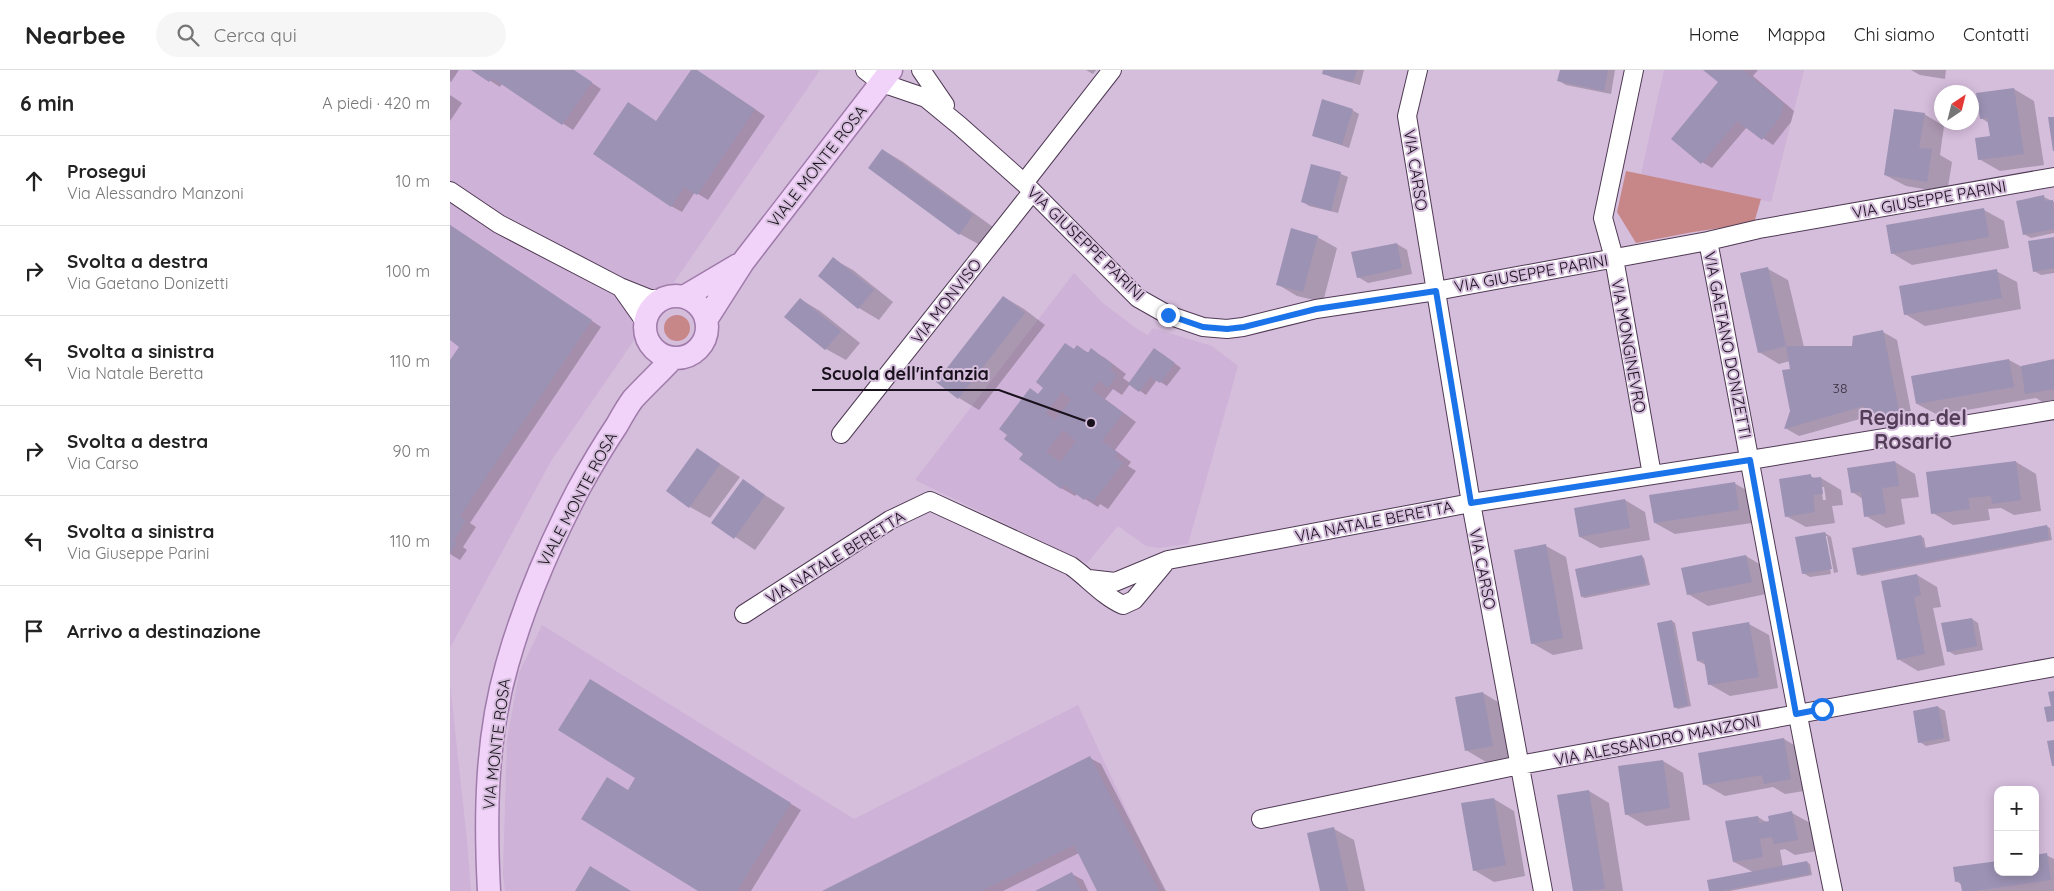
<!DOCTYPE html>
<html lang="it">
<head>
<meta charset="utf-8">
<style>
  :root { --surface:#fff; --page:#f6f6f6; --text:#222; --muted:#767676; --line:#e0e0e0 }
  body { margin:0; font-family:Quicksand,sans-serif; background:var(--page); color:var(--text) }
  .controls { position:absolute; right:15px; bottom:15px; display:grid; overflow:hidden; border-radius:10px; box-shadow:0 2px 12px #0003 }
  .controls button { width:45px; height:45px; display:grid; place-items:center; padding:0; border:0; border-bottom:1px solid var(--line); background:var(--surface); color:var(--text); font:25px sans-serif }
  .compass { position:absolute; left:1484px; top:15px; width:45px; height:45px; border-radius:50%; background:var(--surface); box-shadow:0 2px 12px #0003; rotate:35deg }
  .stop { position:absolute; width:15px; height:15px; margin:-11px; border:4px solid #1a73e8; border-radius:50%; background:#fff }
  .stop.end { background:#1a73e8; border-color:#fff; box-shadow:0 1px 5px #0008 }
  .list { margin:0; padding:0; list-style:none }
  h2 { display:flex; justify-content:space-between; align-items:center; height:65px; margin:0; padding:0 20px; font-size:21px }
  h2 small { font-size:16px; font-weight:400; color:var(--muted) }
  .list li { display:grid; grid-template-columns:32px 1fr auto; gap:15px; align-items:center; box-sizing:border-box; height:90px; padding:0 20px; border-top:1px solid var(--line) }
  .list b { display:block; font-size:19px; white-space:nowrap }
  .list p { margin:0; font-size:16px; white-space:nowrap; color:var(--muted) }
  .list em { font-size:16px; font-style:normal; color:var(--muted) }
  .icon { flex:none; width:28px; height:28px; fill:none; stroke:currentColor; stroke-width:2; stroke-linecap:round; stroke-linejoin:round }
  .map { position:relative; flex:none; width:1604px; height:821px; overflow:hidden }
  header { display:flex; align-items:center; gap:30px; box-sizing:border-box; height:70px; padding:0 25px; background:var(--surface); border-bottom:1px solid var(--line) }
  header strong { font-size:24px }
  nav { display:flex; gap:28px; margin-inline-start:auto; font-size:18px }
  .search { width:350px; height:45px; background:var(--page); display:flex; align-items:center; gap:12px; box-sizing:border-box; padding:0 18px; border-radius:28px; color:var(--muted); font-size:19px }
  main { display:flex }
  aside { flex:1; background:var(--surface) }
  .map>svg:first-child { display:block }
  .built { fill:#cfb2d7 }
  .green { fill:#c78788 }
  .shadow { fill:#0003; fill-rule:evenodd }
  .building { fill:#9c92b4; fill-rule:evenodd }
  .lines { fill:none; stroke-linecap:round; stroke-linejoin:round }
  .minor-casing { stroke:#4f3a54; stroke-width:20 }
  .major-casing { stroke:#9f7ba9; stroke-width:25 }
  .minor { stroke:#fff; stroke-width:18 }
  .major { stroke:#f1d2f9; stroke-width:22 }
  .route { stroke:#1a73e8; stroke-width:6 }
  .labels { text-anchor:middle; stroke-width:4; stroke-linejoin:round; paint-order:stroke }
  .number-label { font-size:14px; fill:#3a3142 }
  .street-label { font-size:16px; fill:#19111c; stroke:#d5bddc }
  .district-label { font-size:21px; font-weight:bold; fill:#533e58; stroke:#d5bddc }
  .leader { fill:none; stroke:#19111c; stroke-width:2 }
  .callout-dot { fill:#19111c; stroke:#d5bddc; stroke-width:2 }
  .callout-label { font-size:18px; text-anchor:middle; font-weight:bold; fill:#19111c; stroke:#d5bddc; stroke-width:4; stroke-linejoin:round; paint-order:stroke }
</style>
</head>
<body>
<header>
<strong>Nearbee</strong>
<div class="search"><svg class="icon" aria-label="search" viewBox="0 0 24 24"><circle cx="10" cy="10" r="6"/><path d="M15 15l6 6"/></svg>Cerca qui</div>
<nav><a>Home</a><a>Mappa</a><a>Chi siamo</a><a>Contatti</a></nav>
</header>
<main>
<aside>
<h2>6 min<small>A piedi · 420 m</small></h2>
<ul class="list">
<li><svg class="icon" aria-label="ahead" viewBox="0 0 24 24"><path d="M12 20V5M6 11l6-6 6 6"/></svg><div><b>Prosegui</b><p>Via Alessandro Manzoni</p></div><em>10 m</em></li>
<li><svg class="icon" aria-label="right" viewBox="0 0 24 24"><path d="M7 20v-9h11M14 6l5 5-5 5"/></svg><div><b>Svolta a destra</b><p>Via Gaetano Donizetti</p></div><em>100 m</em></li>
<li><svg class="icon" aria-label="left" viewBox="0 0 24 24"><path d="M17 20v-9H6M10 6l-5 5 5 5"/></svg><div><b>Svolta a sinistra</b><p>Via Natale Beretta</p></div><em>110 m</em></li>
<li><svg class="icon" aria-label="right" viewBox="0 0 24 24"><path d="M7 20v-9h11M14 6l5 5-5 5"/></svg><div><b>Svolta a destra</b><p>Via Carso</p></div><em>90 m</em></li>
<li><svg class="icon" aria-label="left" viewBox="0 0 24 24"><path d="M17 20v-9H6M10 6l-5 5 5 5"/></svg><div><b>Svolta a sinistra</b><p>Via Giuseppe Parini</p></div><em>110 m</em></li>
<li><svg class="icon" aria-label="arrive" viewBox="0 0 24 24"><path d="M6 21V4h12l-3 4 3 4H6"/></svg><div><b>Arrivo a destinazione</b></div></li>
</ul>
</aside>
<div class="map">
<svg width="1604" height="821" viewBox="0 0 1604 821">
  <rect width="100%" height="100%" fill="#d5bddc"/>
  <path class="built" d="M 0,0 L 370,0 L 101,391 L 0,578 Z
    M 1214,0 L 1354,0 L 1321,132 L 1191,104 Z
    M 624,203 L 653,233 L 687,259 L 698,265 L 703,258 L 762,276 L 788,296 L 738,474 L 709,478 L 696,476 L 668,456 L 637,493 L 465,410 Z
    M 92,555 L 404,749 L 628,635 L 714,821 L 55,821 L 53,805 L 57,670 L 69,603 Z
    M 0,613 L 17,771 L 21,821 L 0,821 Z"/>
  <path class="green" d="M 1176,101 L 1311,129 L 1304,153 L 1243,162 L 1186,173 L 1167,142 Z
    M214 258a13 13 0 1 1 26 0a13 13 0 1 1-26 0Z"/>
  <path class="shadow" d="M 0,0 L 9,0 L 1,12 L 0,11 Z
    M 23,0 L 123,0 L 151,19 L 123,60 L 52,14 L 50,17 Z
    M 242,0 L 254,5 L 315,46 L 258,130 L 245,122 L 232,142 L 221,136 L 207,52 Z
    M 636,0 L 646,0 L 643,4 Z
    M 875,0 L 914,0 L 910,15 L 881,7 L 874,3 Z
    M 1111,0 L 1165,0 L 1161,24 L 1116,15 L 1109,11 Z
    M 1255,0 L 1308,0 L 1303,6 L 1344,41 L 1341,52 L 1323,75 L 1297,57 L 1262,98 L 1252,92 L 1270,11 Z
    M 1461,0 L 1496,0 L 1495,9 L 1470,5 Z
    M 1564,19 L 1584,31 L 1594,95 L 1550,101 L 1529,89 L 1541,67 L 1539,53 L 1531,48 L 1528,24 Z
    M 0,25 L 12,33 L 0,51 Z
    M 902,40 L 909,44 L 899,78 L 863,65 Z
    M 1474,44 L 1494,56 L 1490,85 L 1502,92 L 1497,123 L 1456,116 L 1435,105 Z
    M 433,80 L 453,92 L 543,157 L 530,175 L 510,164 Z
    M 862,96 L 891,104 L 898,107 L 888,143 L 859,136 L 853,132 Z
    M 1594,127 L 1604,132 L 1604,163 L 1581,168 L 1574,164 Z
    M 1534,140 L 1554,151 L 1559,178 L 1462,195 L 1442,183 Z
    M 0,155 L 151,257 L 20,453 L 26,457 L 13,477 L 17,480 L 10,490 L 0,484 L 0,292 L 11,276 L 0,269 Z
    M 867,167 L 887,178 L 873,232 L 847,226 L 827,214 Z
    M 1604,168 L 1604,203 L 1591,205 L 1584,201 Z
    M 947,174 L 957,180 L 962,204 L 918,213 L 908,207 Z
    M 383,189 L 403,200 L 443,232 L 429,250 L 409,238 L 369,206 Z
    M 1318,199 L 1338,210 L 1354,277 L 1403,277 L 1433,262 L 1447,270 L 1463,352 L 1431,356 L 1417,347 L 1349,366 L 1335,358 L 1341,341 L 1342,300 L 1340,291 L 1329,294 L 1309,282 Z
    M 1546,201 L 1567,212 L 1571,239 L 1475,256 L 1455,244 Z
    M 554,227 L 574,239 L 595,255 L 529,340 L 509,328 Z
    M 350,229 L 370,241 L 410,273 L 396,290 L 376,279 L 336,247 Z
    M 627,277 L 639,283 L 641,280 L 655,288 L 676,304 L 673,308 L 680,313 L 711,283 L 731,298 L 717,316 L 707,310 L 696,325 L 680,314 L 672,325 L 663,319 L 655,329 L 686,352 L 665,380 L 681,392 L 678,396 L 686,401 L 658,439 L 650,434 L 648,437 L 627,424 L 625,426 L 611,418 L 575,383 L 589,325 Z
    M 1559,290 L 1572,297 L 1604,290 L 1604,333 L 1597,335 L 1586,328 L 1488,345 L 1467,334 Z
    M 248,379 L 290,407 L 260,448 L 240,437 Z
    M 1445,392 L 1465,404 L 1469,427 L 1451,429 L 1455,454 L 1436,458 L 1416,446 L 1413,429 L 1402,422 Z
    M 1566,392 L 1586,404 L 1591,441 L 1564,445 L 1551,438 L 1538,439 L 1540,450 L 1503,455 L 1483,443 Z
    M 1361,406 L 1366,409 L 1371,408 L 1391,420 L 1393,435 L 1382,436 L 1385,453 L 1356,457 L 1336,446 ZM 1371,417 L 1374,417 L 1376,430 L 1373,430 Z
    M 293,411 L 335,438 L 305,480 L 263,452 Z
    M 1284,413 L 1305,425 L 1309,452 L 1225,464 L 1205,453 Z
    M 1175,430 L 1195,442 L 1200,470 L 1150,478 L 1130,467 Z
    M 1596,456 L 1600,458 L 1602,470 L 1412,506 L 1409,505 L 1471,466 L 1474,468 L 1476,479 Z
    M 1375,463 L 1381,467 L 1388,502 L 1384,503 L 1377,466 L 1374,466 L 1381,504 L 1360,507 L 1353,503 Z
    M 1096,476 L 1116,487 L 1133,579 L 1103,585 L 1082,573 Z
    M 1191,486 L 1194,488 L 1200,515 L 1135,528 L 1132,527 Z
    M 1296,486 L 1316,498 L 1321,523 L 1258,536 L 1238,524 Z
    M 1467,505 L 1487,517 L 1491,537 L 1483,538 L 1495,595 L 1468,601 L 1448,589 Z
    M 1522,549 L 1528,553 L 1533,580 L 1505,585 L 1498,581 Z
    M 1222,551 L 1225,553 L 1241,636 L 1228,639 L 1225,637 Z
    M 1299,554 L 1319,565 L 1328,618 L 1280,626 L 1259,614 L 1256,595 L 1248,591 Z
    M 151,617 L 351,740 L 301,821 L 250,821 L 178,721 L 187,707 Z
    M 1033,623 L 1053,635 L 1062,687 L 1036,692 L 1016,680 Z
    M 1488,637 L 1495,641 L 1500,671 L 1476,676 L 1470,672 Z
    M 1334,669 L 1354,681 L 1361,720 L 1335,724 L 1323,717 L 1275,726 L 1254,714 Z
    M 640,688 L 651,694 L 716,821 L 649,821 L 629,783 L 553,821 L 375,821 Z
    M 1213,691 L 1233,703 L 1240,750 L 1196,756 L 1176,744 Z
    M 1139,721 L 1159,733 L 1173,821 L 1124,821 L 1109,726 Z
    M 1044,729 L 1064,741 L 1075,806 L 1044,812 L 1024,800 Z
    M 1342,743 L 1362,754 L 1367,781 L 1345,785 L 1335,779 L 1330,780 L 1333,797 L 1357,792 L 1360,794 L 1362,805 L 1280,821 L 1260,821 L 1303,802 L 1284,792 L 1308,747 L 1318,753 Z
    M 884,759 L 904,770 L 915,821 L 871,821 Z
    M 1596,785 L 1604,789 L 1604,821 L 1513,821 L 1512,815 L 1506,811 L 1548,802 L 1585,802 Z
    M 622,804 L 633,810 L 638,821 L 588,821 Z"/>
  <path class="building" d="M 21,0 L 124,0 L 142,12 L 112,55 L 42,8 L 39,12 Z
    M 241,0 L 247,0 L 305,39 L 247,125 L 234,117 L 221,137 L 143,84 L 178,32 L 206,51 Z
    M 873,0 L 907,0 L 903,12 L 872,4 Z
    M 1110,0 L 1158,0 L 1154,21 L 1107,11 Z
    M 1253,0 L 1293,0 L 1334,34 L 1331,46 L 1312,70 L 1287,51 L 1251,94 L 1221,69 L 1268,12 Z
    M 1564,18 L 1574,84 L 1528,90 L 1525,68 L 1540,66 L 1537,48 L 1530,49 L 1526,23 Z
    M 872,29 L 903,39 L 892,75 L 862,66 Z
    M 1444,39 L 1475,43 L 1469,78 L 1482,79 L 1477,112 L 1434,105 Z
    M 1598,47 L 1604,47 L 1604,81 L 1603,81 Z
    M 432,79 L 523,145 L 509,165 L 418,98 Z
    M 861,94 L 891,102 L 881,141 L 851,132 Z
    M 1594,125 L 1595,131 L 1603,130 L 1604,159 L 1573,165 L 1566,131 Z
    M 1534,138 L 1539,167 L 1441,184 L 1436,155 Z
    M 0,155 L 142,250 L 10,446 L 16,450 L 4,470 L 7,473 L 0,483 L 0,290 L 9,277 L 0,270 Z
    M 841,158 L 868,166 L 853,222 L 826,215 Z
    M 1604,167 L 1604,198 L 1583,202 L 1578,171 Z
    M 947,173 L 952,198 L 907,208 L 901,182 Z
    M 383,187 L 424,220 L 408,239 L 368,206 Z
    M 1318,197 L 1336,276 L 1308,283 L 1290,203 Z
    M 1547,199 L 1552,228 L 1454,245 L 1449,216 Z
    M 553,226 L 575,243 L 508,329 L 486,312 Z
    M 350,228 L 391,261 L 375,280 L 334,247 Z
    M 1433,260 L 1450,345 L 1416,349 L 1414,336 L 1334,359 L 1340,341 L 1332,300 L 1340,299 L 1336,276 L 1402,276 L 1403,266 Z
    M 615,273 L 624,279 L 627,275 L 638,283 L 641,278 L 663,295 L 660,299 L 667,305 L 658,318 L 649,311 L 642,320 L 673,343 L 652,371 L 668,383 L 665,387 L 673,393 L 643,432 L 636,427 L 634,430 L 614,415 L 611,419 L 569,389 L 573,384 L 554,369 L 557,365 L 549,359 L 580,318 L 588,324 L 593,318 L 586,312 ZM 612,322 L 621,330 L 605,350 L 596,343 ZM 613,360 L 626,371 L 610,392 L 596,382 Z
    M 704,278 L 725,293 L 710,313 L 700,307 L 689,322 L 678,314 Z
    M 1559,289 L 1564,317 L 1466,334 L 1461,306 Z
    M 1604,289 L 1604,319 L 1575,324 L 1571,296 Z
    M 247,378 L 270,394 L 239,438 L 216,421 Z
    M 1445,391 L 1449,416 L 1432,418 L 1436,443 L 1414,447 L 1411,422 L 1401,423 L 1397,398 Z
    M 1566,391 L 1571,430 L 1542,434 L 1541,426 L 1518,428 L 1520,439 L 1481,444 L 1476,402 Z
    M 1361,404 L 1361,408 L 1371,407 L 1373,424 L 1363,425 L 1365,442 L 1335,447 L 1329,409 Z
    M 293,409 L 315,425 L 284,469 L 261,453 Z
    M 1285,412 L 1289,440 L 1204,453 L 1199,425 Z
    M 1175,429 L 1180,458 L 1129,467 L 1124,438 Z
    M 1597,455 L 1599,469 L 1407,505 L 1402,478 L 1471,465 L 1474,478 Z
    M 1375,462 L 1382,499 L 1352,504 L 1345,467 Z
    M 1096,474 L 1113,568 L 1081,574 L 1064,480 Z
    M 1192,485 L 1198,513 L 1131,527 L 1125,499 Z
    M 1296,485 L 1302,512 L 1237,525 L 1231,498 Z
    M 1467,504 L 1471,525 L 1464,527 L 1475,584 L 1447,590 L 1431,511 Z
    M 1522,548 L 1527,576 L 1497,582 L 1491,553 Z
    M 1222,550 L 1238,635 L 1224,638 L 1207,553 Z
    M 1299,552 L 1309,607 L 1258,615 L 1254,590 L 1247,591 L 1242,562 Z
    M 140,609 L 341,733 L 287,821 L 248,821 L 131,749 L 157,707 L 178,720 L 185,708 L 108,660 Z
    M 1604,621 L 1604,651 L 1597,652 L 1594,637 L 1601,636 L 1598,622 Z
    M 1033,622 L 1043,676 L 1015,681 L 1005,627 Z
    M 1488,636 L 1494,668 L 1468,673 L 1463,641 Z
    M 1334,668 L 1341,709 L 1314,714 L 1312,705 L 1253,715 L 1248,683 Z
    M 1604,670 L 1604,696 L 1602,696 L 1597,671 Z
    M 640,686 L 709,821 L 647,821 L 624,775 L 531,821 L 372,821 Z
    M 1213,690 L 1220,738 L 1175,745 L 1168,696 Z
    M 1139,720 L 1155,819 L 1123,821 L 1107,725 Z
    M 1044,728 L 1056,795 L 1023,801 L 1011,733 Z
    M 1342,741 L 1348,770 L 1324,774 L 1322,767 L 1310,769 L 1313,787 L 1283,792 L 1275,751 L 1308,746 L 1309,753 L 1319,751 L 1318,746 Z
    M 884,757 L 898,821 L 870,821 L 857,763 Z
    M 1597,783 L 1601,810 L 1524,821 L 1512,821 L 1510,811 L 1505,812 L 1503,797 L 1548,791 L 1548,802 L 1585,802 L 1585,785 Z
    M 1357,791 L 1360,804 L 1271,821 L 1259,821 L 1257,810 Z
    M 140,796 L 181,821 L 125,821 Z
    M 622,802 L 631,821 L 585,821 Z"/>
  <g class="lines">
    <defs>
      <path id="minor" d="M 415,0 L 432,13 L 476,28 L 510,56 L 574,113 L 688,228 L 718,245 L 753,257 L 777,259 L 793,257 L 866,239 L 986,221 L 1258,171 L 1309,159 L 1604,107
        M 471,0 L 495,35
        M 968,0 L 957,46 L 1021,433 L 1093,821
        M 1184,0 L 1153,148 L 1164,188 L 1202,405
        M 574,113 L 662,0
        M 0,121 L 49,154 L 170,217 L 200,229 L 213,229
        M 1258,171 C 1300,388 1338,605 1383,821
        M 172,219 L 196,253
        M 391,364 L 582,122
        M 639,509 L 665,512 L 718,490 L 1021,433 L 1300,390 L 1604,340
        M 294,544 L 440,450 L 480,431 L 621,496 C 638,508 654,527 673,535 L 684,530 L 714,494
        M 811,749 L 1070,695 L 1604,597"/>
      <path id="major" d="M195 257a31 31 0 1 1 62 0a31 31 0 1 1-62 0Z
        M 234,227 L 288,195
        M 256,250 L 293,192 L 441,0
        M 39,821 C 35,746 36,668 57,595 C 74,534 99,476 128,420 C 140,398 153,376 167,355 C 172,346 177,337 183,329 C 196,315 210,302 223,288"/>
    </defs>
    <use href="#minor" class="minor-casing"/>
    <use href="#major" class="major-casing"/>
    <use href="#minor" class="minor"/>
    <use href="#major" class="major"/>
  </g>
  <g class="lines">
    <path class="route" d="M 718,245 L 753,257 L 777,259 L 794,257 L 866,239 L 986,221 L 1021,433 L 1300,390 L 1346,644 L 1372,639"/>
  </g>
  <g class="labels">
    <g class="number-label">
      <text x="1390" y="323">38</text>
    </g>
    <g class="street-label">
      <text transform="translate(367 96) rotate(-52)" y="6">VIALE MONTE ROSA</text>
      <text transform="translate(966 100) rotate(81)" y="6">VIA CARSO</text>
      <text transform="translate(1479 129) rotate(-10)" y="6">VIA GIUSEPPE PARINI</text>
      <text transform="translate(636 173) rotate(44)" y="6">VIA GIUSEPPE PARINI</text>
      <text transform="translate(1081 203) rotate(-10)" y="6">VIA GIUSEPPE PARINI</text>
      <text transform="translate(496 231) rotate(-52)" y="6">VIA MONVISO</text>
      <text transform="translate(1278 275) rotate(79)" y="6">VIA GAETANO DONIZETTI</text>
      <text transform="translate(1179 276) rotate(80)" y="6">VIA MONGINEVRO</text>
      <text transform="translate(127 429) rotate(-62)" y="6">VIALE MONTE ROSA</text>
      <text transform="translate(924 451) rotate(-11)" y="6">VIA NATALE BERETTA</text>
      <text transform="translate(385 487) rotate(-32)" y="6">VIA NATALE BERETTA</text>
      <text transform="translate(1033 499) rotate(79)" y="6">VIA CARSO</text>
      <text transform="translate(1207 670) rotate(-11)" y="6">VIA ALESSANDRO MANZONI</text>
      <text transform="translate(46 674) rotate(-83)" y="6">VIA MONTE ROSA</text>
    </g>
    <g class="district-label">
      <text x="1463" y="355">Regina del<tspan x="1463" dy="24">Rosario</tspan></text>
    </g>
  </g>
  <path class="leader" d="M641 353L549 320H362"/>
  <circle class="callout-dot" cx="641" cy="353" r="5"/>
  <g class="callout-label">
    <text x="455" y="310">Scuola dell'infanzia</text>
  </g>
</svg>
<div class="controls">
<button>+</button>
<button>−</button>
</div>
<svg class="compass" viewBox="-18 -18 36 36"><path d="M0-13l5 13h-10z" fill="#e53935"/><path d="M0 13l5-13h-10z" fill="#767676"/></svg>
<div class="stop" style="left:1372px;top:639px"></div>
<div class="stop end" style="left:718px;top:245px"></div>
</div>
</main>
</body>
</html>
